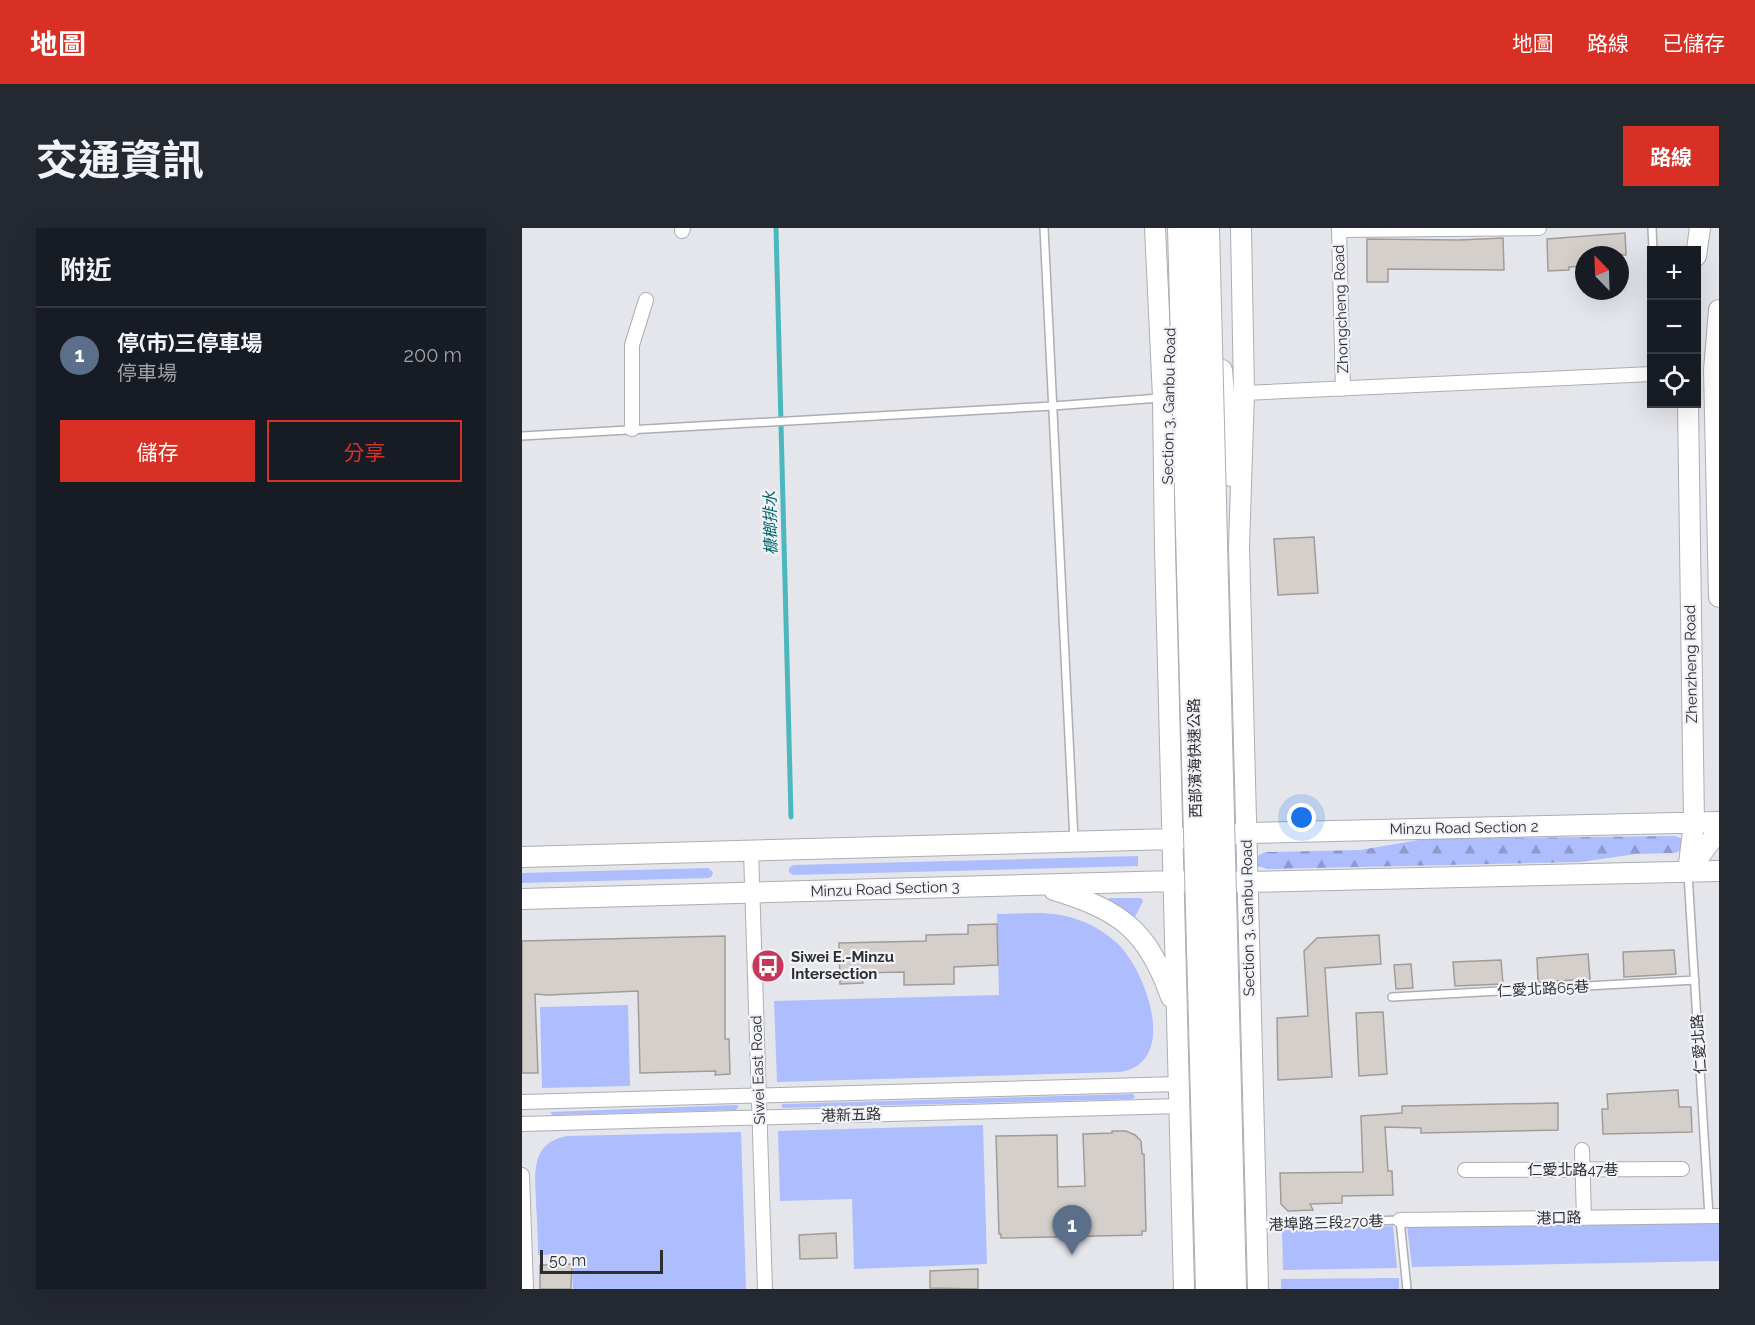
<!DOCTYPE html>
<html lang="zh-TW">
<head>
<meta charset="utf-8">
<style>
  :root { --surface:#171b24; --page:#242831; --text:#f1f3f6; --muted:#9ea1a6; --line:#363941; --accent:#d93025 }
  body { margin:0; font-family:Raleway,"Noto Sans TC",sans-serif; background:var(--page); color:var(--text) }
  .controls { position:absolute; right:18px; top:18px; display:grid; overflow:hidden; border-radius:0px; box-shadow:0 6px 24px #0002 }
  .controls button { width:54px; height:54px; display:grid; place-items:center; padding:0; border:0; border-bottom:2px solid var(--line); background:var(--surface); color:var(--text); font:30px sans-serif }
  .compass { position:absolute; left:1053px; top:18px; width:54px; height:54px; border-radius:50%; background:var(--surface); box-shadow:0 6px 24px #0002; rotate:337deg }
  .scale { position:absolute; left:18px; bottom:15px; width:123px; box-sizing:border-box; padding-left:6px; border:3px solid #2d2e30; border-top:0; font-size:16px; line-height:21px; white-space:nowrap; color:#2d2e30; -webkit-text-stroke:4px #f2f3f9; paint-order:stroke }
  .you { position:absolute; left:780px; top:590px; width:21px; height:21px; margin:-15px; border:4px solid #fff; border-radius:50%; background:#1a73e8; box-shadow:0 0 0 9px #1a73e833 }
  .badge { display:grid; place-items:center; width:39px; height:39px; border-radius:50%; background:var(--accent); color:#fff; font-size:20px; font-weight:700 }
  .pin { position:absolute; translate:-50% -50px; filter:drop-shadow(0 2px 3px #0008) }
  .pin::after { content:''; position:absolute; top:32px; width:21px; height:18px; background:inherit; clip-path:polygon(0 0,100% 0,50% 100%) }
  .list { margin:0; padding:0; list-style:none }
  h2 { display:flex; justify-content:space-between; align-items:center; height:78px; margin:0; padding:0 24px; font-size:26px }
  h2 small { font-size:20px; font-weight:400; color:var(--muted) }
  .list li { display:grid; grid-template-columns:39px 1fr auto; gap:18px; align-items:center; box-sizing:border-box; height:96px; padding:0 24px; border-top:2px solid var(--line) }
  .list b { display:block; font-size:22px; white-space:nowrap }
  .list p { margin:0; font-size:20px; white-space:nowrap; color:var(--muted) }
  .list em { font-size:20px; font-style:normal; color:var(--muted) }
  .actions { display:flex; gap:12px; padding:18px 24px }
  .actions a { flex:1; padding:14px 0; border:2px solid var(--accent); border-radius:0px; text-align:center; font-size:21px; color:var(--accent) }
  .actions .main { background:var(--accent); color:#fff }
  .icon { flex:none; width:33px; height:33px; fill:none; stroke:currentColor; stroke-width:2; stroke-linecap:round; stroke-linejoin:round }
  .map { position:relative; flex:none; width:1197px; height:1061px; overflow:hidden; border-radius:0px }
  header { display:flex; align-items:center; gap:36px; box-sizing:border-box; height:84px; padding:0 30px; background:var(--accent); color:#fff }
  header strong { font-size:28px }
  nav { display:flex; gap:33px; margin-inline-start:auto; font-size:21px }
  .intro { display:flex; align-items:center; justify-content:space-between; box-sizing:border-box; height:144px; padding:0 36px }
  h1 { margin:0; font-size:42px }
  .button { padding:15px 27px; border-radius:0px; background:var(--accent); color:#fff; font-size:21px; font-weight:700 }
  main { display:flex; gap:36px; padding:0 36px }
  aside { flex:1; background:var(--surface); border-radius:0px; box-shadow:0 6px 24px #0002 }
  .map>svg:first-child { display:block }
  .green { fill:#aebdfd }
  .forest { fill:url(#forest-firs) }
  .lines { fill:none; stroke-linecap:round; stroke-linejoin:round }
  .stream { stroke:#4cb8be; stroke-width:5 }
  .building { fill:#d4cfca; stroke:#a19c98; stroke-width:1.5 }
  .lane-casing { stroke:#acaeb3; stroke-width:10 }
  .street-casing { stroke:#acaeb3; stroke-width:16 }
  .secondary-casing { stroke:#acaeb3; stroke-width:22 }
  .lane { stroke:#fff; stroke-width:7 }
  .street { stroke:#fff; stroke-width:14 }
  .secondary { stroke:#fff; stroke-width:20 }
  .highway-bridge-casing { stroke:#acaeb3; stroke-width:28; stroke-linecap:butt }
  .highway-bridge { stroke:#fff; stroke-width:26 }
  .labels { text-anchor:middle; stroke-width:4.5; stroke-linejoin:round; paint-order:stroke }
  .street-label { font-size:15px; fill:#2d2e30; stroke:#f2f3f9 }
  .poi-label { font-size:15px; font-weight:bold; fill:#2d2e30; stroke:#f2f3f9; text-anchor:start }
  .water-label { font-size:16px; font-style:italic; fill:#016367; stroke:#f2f3f9 }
</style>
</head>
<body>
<header>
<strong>地圖</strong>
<nav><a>地圖</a><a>路線</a><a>已儲存</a></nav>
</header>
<div class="intro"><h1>交通資訊</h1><a class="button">路線</a></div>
<main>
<aside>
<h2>附近<small></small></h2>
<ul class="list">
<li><span class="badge" style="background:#5c6f8a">1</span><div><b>停(市)三停車場</b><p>停車場</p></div><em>200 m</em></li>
</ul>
<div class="actions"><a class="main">儲存</a><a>分享</a></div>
</aside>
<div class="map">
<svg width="1197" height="1061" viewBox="0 0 1197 1061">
  <defs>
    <pattern id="forest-firs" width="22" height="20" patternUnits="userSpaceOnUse" patternTransform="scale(1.5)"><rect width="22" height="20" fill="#aebdfd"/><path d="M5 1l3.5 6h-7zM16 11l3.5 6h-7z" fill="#8e9acd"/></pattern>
  </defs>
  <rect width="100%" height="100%" fill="#e5e6ec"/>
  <path class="green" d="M 616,628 L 616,638 L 271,647 L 267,644 L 267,640 L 271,637 Z
    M 186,640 L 191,644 L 190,648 L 187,650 L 0,655 L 0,645 Z
    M 587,670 L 619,670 L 621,673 L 612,691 L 587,673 Z
    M 515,685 C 545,685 572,694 595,715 C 624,742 658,835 598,844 L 255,854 L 252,773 L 477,767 L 475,686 Z
    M 106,777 L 108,858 L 20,860 L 18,779 Z
    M 611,866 L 613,869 L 610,871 L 261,880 L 259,877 L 261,876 Z
    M 214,877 L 217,878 L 214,882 L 31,887 L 28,884 Z
    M 461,897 L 465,1036 L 332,1041 L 330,971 L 258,973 L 256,903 Z
    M 219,904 L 224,1061 L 51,1061 L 50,1026 L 16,1027 C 16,1009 15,992 14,975 C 13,945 8,914 46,908 Z
    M 1197,994 L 1197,1033 L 890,1039 L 885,998 Z
    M 871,998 L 875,1040 L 761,1042 L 760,1002 Z
    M 877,1050 L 877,1061 L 759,1061 L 759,1051 Z"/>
  <path class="forest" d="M 1153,608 L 1158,610 L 1162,616 L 1160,622 L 1153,625 L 1114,626 L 1058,634 L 745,641 L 736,638 L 735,632 L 737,627 L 743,624 L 838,622 L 903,611 Z"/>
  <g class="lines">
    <path class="stream" d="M 254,0 L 269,589"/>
  </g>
  <path class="building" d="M 1103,5 L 1104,27 L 1062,27 L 1062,38 L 1047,39 L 1047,42 L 1026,43 L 1025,11 Z
    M 981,10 L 982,42 L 866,41 L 866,54 L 845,54 L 845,11 L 937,12 Z
    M 792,309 L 796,365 L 756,367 L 752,311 Z
    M 475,696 L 476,737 L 432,739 L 432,756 L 382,757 L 382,744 L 340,745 L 341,755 L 318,756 L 317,715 L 404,713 L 404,707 L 446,706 L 446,697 Z
    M 857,707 L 859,736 L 803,740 L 810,849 L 756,852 L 755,790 L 786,788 L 782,723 L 795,710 Z
    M 203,708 L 203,811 L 207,811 L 208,846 L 193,847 L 194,843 L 118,845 L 116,763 L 26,767 L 13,766 L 16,845 L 0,845 L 0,713 Z
    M 1152,722 L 1154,746 L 1102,749 L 1101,724 Z
    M 1066,726 L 1068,751 L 1016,754 L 1015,730 Z
    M 979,732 L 981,756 L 933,758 L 931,734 Z
    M 889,736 L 891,760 L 874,761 L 872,737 Z
    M 861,784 L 865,846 L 837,848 L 834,785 Z
    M 1156,862 L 1157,879 L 1169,879 L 1170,904 L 1081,906 L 1080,881 L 1086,881 L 1085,866 Z
    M 1036,875 L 1036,902 L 899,905 L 899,900 L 863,899 L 866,943 L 870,943 L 871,967 L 820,968 L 820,975 L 788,976 L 791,982 L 766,983 L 759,976 L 758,945 L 841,944 L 839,888 L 880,885 L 880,878 Z
    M 590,903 L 604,903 L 613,907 L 619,913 L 620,926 L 622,926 L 624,1003 L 620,1003 L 620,1007 L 479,1010 L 479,1006 L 477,1006 L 474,908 L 535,907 L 536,959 L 563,958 L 561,906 L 590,905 Z
    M 314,1005 L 315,1030 L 278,1031 L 277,1007 Z
    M 50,1036 L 49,1061 L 18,1061 L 18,1037 Z
    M 456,1041 L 456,1061 L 408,1060 L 408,1043 Z"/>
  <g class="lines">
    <defs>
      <path id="lane" d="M 522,0 L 552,612
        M 1130,0 L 1131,22
        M 0,208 L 531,178 L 638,170
        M 1166,646 L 1187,988
        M 870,769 L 1173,752
        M 737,997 L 878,992 L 885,1061"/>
      <path id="street" d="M 817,0 L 821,161
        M 817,2 L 1017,0
        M 160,3 L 161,0
        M 722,165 L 1130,146
        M 110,201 L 110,117 L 124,72
        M 229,623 L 243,1061
        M 0,874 L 657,856
        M 0,896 L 657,878
        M 1060,922 L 1062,990
        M 943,942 L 1160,941
        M 0,947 L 4,1061
        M 878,992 L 1197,988"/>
      <path id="secondary" d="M 633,0 L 641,169 L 643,320 L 662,1061
        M 719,0 L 722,165 L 717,319 L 736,1061
        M 1174,28 L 1178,0
        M 1197,82 L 1192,142 L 1197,369
        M 700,142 L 709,248
        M 0,629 L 650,611 L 724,605 L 1197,594
        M 1167,642 L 1197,602
        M 1166,644 L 1172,595 L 1166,176
        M 532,662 C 598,682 626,702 649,769
        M 0,671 L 651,653 L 726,654 L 1197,643"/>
    </defs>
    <use href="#lane" class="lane-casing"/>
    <use href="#street" class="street-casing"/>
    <use href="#secondary" class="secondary-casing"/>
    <use href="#lane" class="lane"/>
    <use href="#street" class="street"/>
    <use href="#secondary" class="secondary"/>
    <defs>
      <path id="highway-bridge" d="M 659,0 L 687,1061
        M 684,0 L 711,1061"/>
    </defs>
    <use href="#highway-bridge" class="highway-bridge-casing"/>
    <use href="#highway-bridge" class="highway-bridge"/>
  </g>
  <defs>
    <symbol id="bus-disc" viewBox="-11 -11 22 22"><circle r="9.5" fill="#c6375c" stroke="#f2f3f9"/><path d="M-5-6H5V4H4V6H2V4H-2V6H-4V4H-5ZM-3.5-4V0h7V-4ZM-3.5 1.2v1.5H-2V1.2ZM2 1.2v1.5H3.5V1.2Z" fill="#fff"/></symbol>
  </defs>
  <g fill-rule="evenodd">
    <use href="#bus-disc" x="227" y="719" width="38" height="38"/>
  </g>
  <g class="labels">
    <g class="street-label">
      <text transform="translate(819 81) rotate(-92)" y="5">Zhongcheng Road</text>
      <text transform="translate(647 178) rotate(-89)" y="5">Section 3, Ganbu Road</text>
      <text transform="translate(1169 436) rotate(-91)" y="5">Zhenzheng Road</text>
      <text transform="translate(673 530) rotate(-91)" y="5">西部濱海快速公路</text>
      <text transform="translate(942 600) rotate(-1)" y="5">Minzu Road Section 2</text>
      <text transform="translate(363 661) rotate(-2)" y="5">Minzu Road Section 3</text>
      <text transform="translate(726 690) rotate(-91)" y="5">Section 3, Ganbu Road</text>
      <text transform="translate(1021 761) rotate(-3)" y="5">仁愛北路65巷</text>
      <text transform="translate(1177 816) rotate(-94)" y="5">仁愛北路</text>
      <text transform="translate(236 842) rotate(-92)" y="5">Siwei East Road</text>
      <text transform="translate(329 887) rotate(-2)" y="5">港新五路</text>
      <text x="1051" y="947">仁愛北路47巷</text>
      <text transform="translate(1037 990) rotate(-1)" y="5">港口路</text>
      <text transform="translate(804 995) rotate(-2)" y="5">港埠路三段270巷</text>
    </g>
    <g class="poi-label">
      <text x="269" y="734">Siwei E.-Minzu<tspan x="269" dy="17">Intersection</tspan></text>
    </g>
    <g class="water-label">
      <text transform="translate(248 295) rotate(-91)" y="6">槺榔排水</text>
    </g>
  </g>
</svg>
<div class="controls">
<button>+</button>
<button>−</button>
<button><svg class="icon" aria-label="locate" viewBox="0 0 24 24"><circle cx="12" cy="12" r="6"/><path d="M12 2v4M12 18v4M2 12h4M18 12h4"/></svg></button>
</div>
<svg class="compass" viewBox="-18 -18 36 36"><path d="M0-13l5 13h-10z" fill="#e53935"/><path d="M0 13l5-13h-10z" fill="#9ea1a6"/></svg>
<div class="scale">50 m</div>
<div class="you"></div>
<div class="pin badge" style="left:550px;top:1027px;background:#5c6f8a">1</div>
</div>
</main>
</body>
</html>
